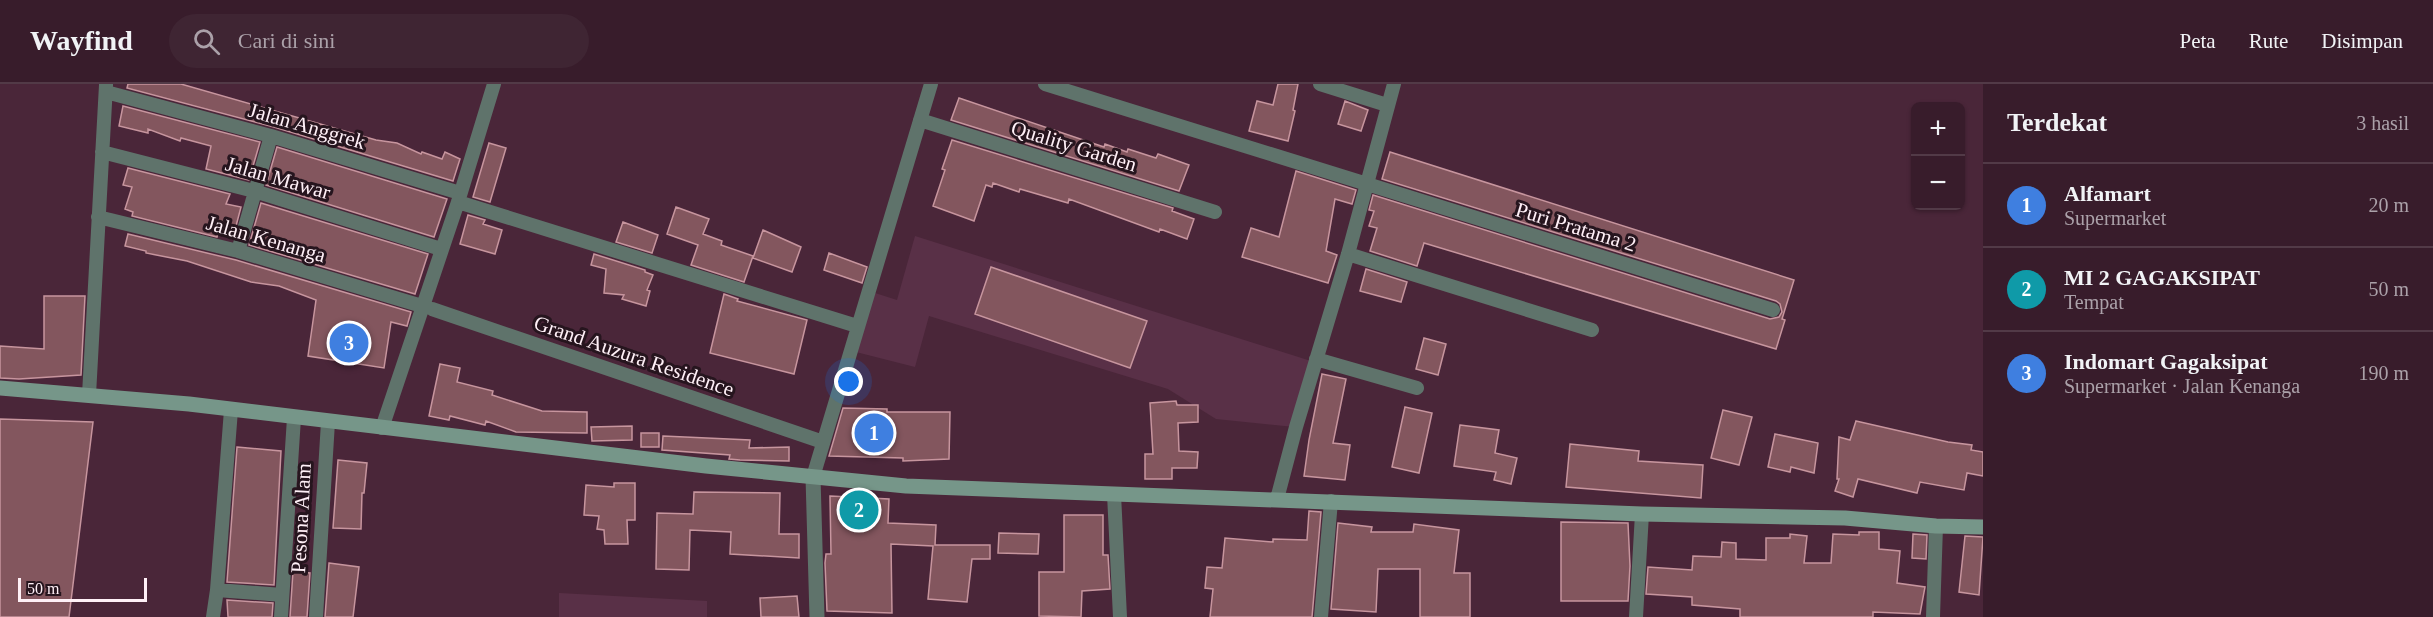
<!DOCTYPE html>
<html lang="id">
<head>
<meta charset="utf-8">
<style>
  :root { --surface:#381c2b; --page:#3f2533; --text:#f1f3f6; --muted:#aba1a9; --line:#523a47; --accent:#8bbbb9 }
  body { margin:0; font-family:"Times New Roman",serif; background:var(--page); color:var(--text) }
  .controls { position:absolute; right:18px; top:18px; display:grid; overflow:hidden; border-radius:9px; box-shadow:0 2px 4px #0004 }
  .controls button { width:54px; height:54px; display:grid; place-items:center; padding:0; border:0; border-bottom:2px solid var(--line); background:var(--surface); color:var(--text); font:30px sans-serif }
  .scale { position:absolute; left:18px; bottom:15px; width:129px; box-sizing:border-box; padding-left:6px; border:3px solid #fff0f7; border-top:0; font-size:16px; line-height:21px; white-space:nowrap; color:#fff0f7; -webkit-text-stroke:4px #26151e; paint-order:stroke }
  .you { position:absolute; left:849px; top:298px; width:21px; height:21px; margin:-15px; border:4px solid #fff; border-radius:50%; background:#1a73e8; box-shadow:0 0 0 9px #1a73e833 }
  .badge { display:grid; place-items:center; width:39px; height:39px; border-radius:50%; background:var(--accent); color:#fff; font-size:20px; font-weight:700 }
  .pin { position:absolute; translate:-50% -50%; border:3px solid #fff; box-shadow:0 2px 6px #0006 }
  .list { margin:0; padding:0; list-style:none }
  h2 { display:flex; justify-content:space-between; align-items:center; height:78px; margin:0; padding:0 24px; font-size:26px }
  h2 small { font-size:20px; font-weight:400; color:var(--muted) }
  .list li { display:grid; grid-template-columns:39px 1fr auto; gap:18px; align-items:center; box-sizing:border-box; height:84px; padding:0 24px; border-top:2px solid var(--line) }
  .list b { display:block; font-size:22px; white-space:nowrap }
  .list p { margin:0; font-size:20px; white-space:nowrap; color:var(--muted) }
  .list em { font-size:20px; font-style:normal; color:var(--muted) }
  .icon { flex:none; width:33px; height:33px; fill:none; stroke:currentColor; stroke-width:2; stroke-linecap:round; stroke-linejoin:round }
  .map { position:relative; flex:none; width:1983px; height:533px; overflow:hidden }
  header { display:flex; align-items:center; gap:36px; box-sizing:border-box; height:84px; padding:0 30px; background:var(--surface); border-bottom:2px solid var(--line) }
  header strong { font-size:28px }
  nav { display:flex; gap:33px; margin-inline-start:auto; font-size:21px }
  .search { width:420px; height:54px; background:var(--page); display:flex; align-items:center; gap:15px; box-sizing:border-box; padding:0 21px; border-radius:33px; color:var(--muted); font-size:22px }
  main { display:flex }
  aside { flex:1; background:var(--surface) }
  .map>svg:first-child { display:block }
  .built { fill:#593047 }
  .building { fill:#83565e; stroke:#c7959e; stroke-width:1.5 }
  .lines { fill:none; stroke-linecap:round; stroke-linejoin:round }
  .minor { stroke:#5f736b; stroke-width:14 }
  .tertiary { stroke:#5f736b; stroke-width:15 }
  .secondary { stroke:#769689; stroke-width:15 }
  .labels { text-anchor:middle; stroke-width:6; stroke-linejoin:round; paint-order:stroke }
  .street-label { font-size:21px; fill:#fff0f7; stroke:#26151e }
</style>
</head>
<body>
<header>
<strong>Wayfind</strong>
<div class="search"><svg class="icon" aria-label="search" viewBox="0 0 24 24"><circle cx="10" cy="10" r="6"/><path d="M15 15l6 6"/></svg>Cari di sini</div>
<nav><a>Peta</a><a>Rute</a><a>Disimpan</a></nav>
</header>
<main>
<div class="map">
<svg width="1983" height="533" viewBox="0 0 1983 533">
  <rect width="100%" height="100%" fill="#4a2639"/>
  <path class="built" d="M 915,152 L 1311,277 L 1294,343 L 1216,335 L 1168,305 L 929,232 L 915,283 L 856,268 L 875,209 L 897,216 Z
    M 559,509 L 707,517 L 707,533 L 559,533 Z"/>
  <path class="building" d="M 128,0 L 181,0 L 376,56 L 397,59 L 421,70 L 422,68 L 442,75 L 445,68 L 460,75 L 453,97 L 274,43 L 127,4 Z
    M 1278,0 L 1298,0 L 1293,26 L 1295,27 L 1288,57 L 1249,47 L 1257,17 L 1273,21 Z
    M 959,14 L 1104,63 L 1105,60 L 1127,68 L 1128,65 L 1156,74 L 1158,70 L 1189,81 L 1179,107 L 951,36 Z
    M 1345,17 L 1368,26 L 1361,47 L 1338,40 Z
    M 123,22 L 260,58 L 249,96 L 206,85 L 211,62 L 181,54 L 180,57 L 148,45 L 148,49 L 119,42 Z
    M 952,56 L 1173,124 L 1172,127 L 1194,135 L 1187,155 L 1160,145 L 1159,148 L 1069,115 L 1068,119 L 1020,105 L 1019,108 L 993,99 L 992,103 L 986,101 L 974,137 L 933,122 L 945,86 L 942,85 Z
    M 489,59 L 506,64 L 490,118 L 473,113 Z
    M 277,63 L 447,115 L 434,153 L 266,101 Z
    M 1390,68 L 1794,196 L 1782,235 L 1785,236 L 1776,265 L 1424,159 L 1417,182 L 1370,167 L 1377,144 L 1369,142 L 1374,127 L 1369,126 L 1373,111 L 1770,235 L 1779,233 L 1782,228 L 1780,220 L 1776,217 L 1382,95 Z
    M 128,84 L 230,110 L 226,120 L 241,123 L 236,142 L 221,138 L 217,153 L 132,132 L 133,128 L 125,125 L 132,103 L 123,101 Z
    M 1296,87 L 1356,106 L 1352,120 L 1335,115 L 1326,167 L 1337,171 L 1328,199 L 1242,173 L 1251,144 L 1279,153 Z
    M 261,119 L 428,170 L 415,210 L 249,161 Z
    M 676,123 L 709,135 L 703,150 L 722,157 L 721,161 L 753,172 L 744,198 L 691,181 L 698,161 L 667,150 Z
    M 468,131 L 485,136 L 483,140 L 502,146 L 495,170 L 460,160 Z
    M 623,138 L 658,151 L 652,169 L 616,158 Z
    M 763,146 L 801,163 L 792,188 L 753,174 Z
    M 128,150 L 236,176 L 411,228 L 407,242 L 391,238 L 384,284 L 308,272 L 316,216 L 279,202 L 251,198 L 187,177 L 146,169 L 146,167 L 125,162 Z
    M 829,169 L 867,183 L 862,199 L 824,186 Z
    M 594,170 L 645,186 L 645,188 L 653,191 L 647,206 L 650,207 L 646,222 L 622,215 L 624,211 L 604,209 L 606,185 L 591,181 Z
    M 991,183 L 1147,237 L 1130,284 L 975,230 Z
    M 1366,185 L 1407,198 L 1401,218 L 1360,207 Z
    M 724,210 L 738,215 L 737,217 L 807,236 L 794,290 L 710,269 Z
    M 44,212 L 85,212 L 81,291 L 19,295 L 0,294 L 0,262 L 44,265 Z
    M 1424,254 L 1446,260 L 1438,291 L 1416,285 Z
    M 440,280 L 460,284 L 457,298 L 493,307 L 492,311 L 542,327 L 587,328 L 587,349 L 516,348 L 486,337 L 485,341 L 450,332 L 449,336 L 429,332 Z
    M 1322,290 L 1346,295 L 1333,359 L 1350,361 L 1345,396 L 1304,392 L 1309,356 Z
    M 1176,317 L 1177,321 L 1198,321 L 1198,338 L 1178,339 L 1179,367 L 1198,368 L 1197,384 L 1172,384 L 1172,395 L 1145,395 L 1145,370 L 1153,370 L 1150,319 Z
    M 1405,323 L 1432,329 L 1419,389 L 1392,383 Z
    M 843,324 L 887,325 L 887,328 L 950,328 L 949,375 L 903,377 L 903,374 L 829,372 Z
    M 1723,326 L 1752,333 L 1739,381 L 1711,374 Z
    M 0,335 L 93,338 L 69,533 L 0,533 Z
    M 1856,337 L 1948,358 L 1972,361 L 1971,366 L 1983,368 L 1983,392 L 1967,389 L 1964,406 L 1920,398 L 1917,409 L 1858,395 L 1853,413 L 1835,407 L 1839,395 L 1837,395 L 1839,353 L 1850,356 Z
    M 1460,341 L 1499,346 L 1495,369 L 1517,374 L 1511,400 L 1494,396 L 1496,388 L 1454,382 Z
    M 632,342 L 632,356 L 592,357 L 591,343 Z
    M 641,349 L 659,349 L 659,363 L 641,363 Z
    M 1775,350 L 1818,359 L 1814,389 L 1791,383 L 1790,388 L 1768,383 Z
    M 663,352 L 750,356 L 749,364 L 789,363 L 789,377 L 740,376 L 729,375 L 730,371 L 662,366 Z
    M 1570,360 L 1639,367 L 1638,377 L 1703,381 L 1701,414 L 1566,403 Z
    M 237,363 L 281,367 L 274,501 L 227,498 Z
    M 338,376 L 367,379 L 364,409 L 362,409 L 361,445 L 333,444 Z
    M 614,399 L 635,399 L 635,436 L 627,436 L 628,460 L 605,460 L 604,446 L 597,445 L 599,432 L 584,431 L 586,401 L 614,403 Z
    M 694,408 L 780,409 L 779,450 L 799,450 L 799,474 L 730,470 L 731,448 L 690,446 L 689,486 L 656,485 L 657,429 L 693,430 Z
    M 830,412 L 889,415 L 888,439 L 936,441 L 935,461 L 990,461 L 990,475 L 972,475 L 967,518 L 928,515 L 933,462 L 891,460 L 892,529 L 827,527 L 825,479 L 826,470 L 831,470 Z
    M 1309,427 L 1321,428 L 1312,533 L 1210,533 L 1213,505 L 1205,504 L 1207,483 L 1222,484 L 1225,454 L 1273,458 L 1273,455 L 1307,456 Z
    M 1064,431 L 1103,431 L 1103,471 L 1108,471 L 1110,505 L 1082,507 L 1081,533 L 1039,532 L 1039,488 L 1064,488 Z
    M 1561,438 L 1628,439 L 1630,482 L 1628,517 L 1561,517 Z
    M 1338,439 L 1372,443 L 1371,448 L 1413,448 L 1414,440 L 1459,446 L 1454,489 L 1470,489 L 1470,533 L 1420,533 L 1420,485 L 1378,485 L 1376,528 L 1331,525 Z
    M 1859,448 L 1879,448 L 1879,465 L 1900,467 L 1897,499 L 1925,503 L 1920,530 L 1873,528 L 1873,533 L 1740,533 L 1740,525 L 1692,521 L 1692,513 L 1646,510 L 1648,483 L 1692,486 L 1693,472 L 1721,473 L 1722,458 L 1736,459 L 1736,475 L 1766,476 L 1766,454 L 1790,454 L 1790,450 L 1807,452 L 1804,479 L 1831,479 L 1833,450 L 1859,451 Z
    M 999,449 L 1039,450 L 1038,470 L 998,469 Z
    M 1913,450 L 1927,451 L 1926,475 L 1912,474 Z
    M 1965,452 L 1983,453 L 1979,511 L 1959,508 Z
    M 329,479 L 359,483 L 353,533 L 325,533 Z
    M 293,487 L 310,489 L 307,533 L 290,533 Z
    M 797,512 L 799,533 L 761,533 L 760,514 Z
    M 227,516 L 273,519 L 272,533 L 228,533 Z"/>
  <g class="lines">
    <path class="minor" d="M 1045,0 L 1773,226
      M 1320,0 L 1387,21
      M 106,8 L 271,52 L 460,109
      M 920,36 L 1215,128
      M 102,68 L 254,107 L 441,165
      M 458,118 L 857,242
      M 98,133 L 238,167 L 422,222
      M 238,167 L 271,52
      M 1348,170 L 1592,246
      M 432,225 L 823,358
      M 1316,275 L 1417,304
      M 89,311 L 106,1
      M 231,326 L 217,506 L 282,511
      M 382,344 L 458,118 L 494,0
      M 813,393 L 931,0
      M 1114,410 L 1120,533
      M 1277,415 L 1296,343 L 1348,170 L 1394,0
      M 213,533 L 217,506
      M 281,533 L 294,334
      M 316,533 L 328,338
      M 1321,533 L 1331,417
      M 1636,533 L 1642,430
      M 1933,533 L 1936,442"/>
    <path class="tertiary" d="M 813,393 L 817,533"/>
    <path class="secondary" d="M 0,304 L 189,320 L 706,382 L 906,402 L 1642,430 L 1845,434 L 1936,442 L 1983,443"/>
  </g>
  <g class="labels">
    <g class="street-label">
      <text transform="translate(307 42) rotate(16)" y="7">Jalan Anggrek</text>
      <text transform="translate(1074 62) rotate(17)" y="7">Quality Garden</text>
      <text transform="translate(278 94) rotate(16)" y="7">Jalan Mawar</text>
      <text transform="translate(1576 143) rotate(17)" y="7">Puri Pratama 2</text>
      <text transform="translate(266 155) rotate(16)" y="7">Jalan Kenanga</text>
      <text transform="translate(634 272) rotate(19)" y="7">Grand Auzura Residence</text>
      <text transform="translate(301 434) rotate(-87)" y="7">Pesona Alam</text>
    </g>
  </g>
</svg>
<div class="controls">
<button>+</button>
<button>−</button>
</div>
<div class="scale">50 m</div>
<div class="you"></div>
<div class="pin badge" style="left:874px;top:349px;background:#3f7fe0">1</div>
<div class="pin badge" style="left:859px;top:426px;background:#0f9aa8">2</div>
<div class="pin badge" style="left:349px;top:259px;background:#3f7fe0">3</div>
</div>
<aside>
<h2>Terdekat<small>3 hasil</small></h2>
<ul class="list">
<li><span class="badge" style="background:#3f7fe0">1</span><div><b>Alfamart</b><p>Supermarket</p></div><em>20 m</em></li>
<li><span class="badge" style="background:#0f9aa8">2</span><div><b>MI 2 GAGAKSIPAT</b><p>Tempat</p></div><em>50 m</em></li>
<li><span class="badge" style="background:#3f7fe0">3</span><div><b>Indomart Gagaksipat</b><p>Supermarket · Jalan Kenanga</p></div><em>190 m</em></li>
</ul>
</aside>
</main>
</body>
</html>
